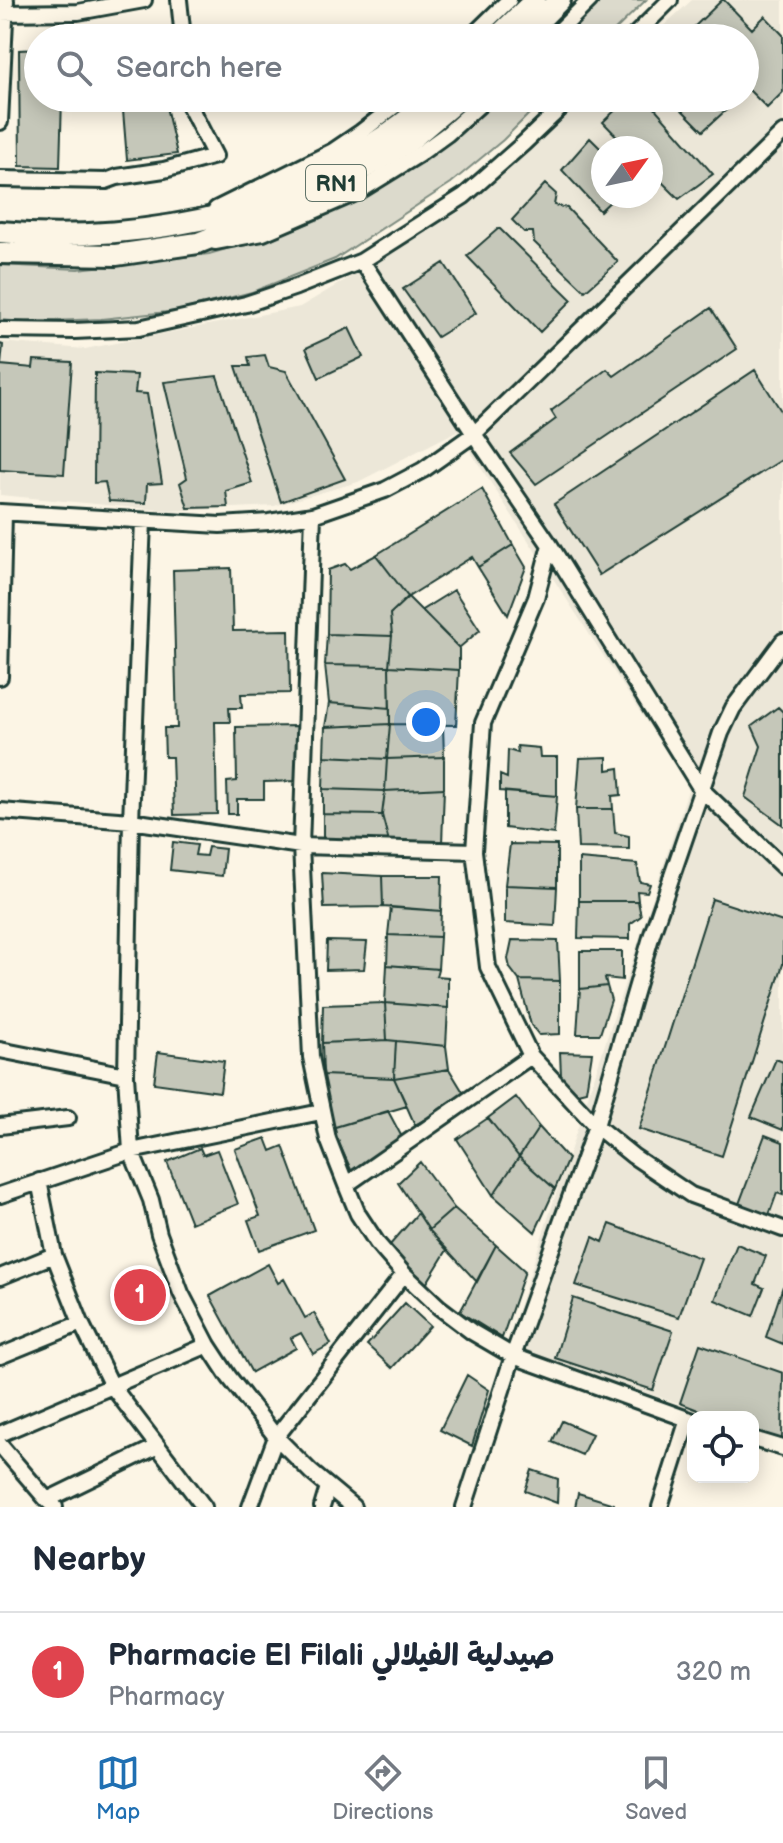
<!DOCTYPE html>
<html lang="en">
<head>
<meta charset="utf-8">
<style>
  :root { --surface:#fff; --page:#f6f6f7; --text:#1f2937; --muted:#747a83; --line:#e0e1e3; --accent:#1f6fb2 }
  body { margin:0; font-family:"Balsamiq Sans","Playpen Sans Arabic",sans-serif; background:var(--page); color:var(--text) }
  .controls { position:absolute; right:24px; bottom:24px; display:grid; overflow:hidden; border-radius:16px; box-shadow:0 4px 20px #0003 }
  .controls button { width:72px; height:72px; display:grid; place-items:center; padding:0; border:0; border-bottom:2px solid var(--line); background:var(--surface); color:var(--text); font:40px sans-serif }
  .compass { position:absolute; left:591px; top:136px; width:72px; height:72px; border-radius:50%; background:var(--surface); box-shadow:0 4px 20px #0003; rotate:57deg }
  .you { position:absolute; left:426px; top:722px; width:28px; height:28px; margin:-20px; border:6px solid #fff; border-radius:50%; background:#1a73e8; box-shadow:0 0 0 12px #1a73e833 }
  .badge { display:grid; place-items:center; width:52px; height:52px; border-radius:50%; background:var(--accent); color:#fff; font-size:26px; font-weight:700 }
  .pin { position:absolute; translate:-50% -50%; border:4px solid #fff; box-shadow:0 2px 8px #0006 }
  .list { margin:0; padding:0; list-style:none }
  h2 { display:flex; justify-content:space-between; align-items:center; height:104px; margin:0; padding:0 32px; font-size:34px }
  h2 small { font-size:26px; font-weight:400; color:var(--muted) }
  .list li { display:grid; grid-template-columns:52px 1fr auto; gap:24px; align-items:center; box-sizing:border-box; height:120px; padding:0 32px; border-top:2px solid var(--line) }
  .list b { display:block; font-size:30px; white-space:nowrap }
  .list p { margin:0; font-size:26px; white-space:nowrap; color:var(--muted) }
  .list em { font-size:26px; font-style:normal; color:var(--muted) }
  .icon { flex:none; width:44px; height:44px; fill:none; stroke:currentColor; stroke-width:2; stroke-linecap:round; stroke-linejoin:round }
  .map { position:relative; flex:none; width:783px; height:1507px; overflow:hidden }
  .search { position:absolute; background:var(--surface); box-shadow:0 4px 20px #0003; left:24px; right:24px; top:24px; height:88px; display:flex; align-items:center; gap:20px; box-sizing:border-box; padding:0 28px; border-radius:44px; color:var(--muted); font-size:30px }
  .sheet { height:224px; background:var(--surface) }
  nav { display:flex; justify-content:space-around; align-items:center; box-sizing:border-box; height:112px; border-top:2px solid var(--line); background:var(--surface); font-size:22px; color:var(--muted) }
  nav a { display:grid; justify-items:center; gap:4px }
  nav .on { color:var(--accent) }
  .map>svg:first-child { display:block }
  .built { fill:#ece7d8; fill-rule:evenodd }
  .green { fill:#dcdacc; stroke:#7e8c80; stroke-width:2 }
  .building { fill:#c5c7b9; stroke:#1f3d34; stroke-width:2 }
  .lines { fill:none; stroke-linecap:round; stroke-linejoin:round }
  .minor-casing { stroke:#1f3d34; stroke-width:20 }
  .highway-casing { stroke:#1f3d34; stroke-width:26 }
  .minor { stroke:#fcf5e5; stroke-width:14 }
  .highway { stroke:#fcf5e5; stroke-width:20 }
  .labels { text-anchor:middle; stroke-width:6; stroke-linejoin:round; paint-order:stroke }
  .shield { fill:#fcf5e5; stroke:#617469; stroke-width:2 }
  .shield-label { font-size:22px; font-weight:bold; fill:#1f3d34 }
</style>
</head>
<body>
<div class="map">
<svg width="783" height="1507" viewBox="0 0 783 1507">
  <rect width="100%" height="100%" fill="#fcf5e5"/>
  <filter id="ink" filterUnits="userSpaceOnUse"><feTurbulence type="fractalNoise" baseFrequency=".0125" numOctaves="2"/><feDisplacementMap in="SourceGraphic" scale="16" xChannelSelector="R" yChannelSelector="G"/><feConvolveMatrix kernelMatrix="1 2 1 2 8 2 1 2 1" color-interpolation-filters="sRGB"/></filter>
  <g filter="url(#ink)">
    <path class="built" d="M 692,0 L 783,0 L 783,1437 L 753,1428 L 753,1417 L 721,1417 L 506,1347 L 689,787 L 457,431 L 358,482 L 274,506 L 170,511 L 0,495 L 0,342 L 85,349 L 300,307 L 459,212 L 584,98 L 745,98 L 745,38 L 650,38 ZM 603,148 L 651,148 L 651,196 L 603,196 Z"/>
    <path class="green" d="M 595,0 L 646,0 L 607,38 L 556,38 Z
      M 493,98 L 545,98 L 503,140 L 451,183 L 335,259 L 252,292 L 177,311 L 101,319 L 25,322 L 0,320 L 0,265 L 78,269 L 209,254 L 292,230 L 319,219 L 404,172 L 465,124 Z"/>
    <path class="building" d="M 722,0 L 724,0 L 752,29 L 765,16 L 783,35 L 783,92 L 767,108 L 745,86 L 745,38 L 699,38 L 691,30 Z
      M 38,49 L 38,98 L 62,98 L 60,167 L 20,166 L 19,50 Z
      M 122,98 L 164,98 L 177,154 L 127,160 Z
      M 628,98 L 646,98 L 713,174 L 679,199 L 651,171 L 651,148 L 628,148 L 603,122 Z
      M 670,98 L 735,98 L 737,100 L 703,131 Z
      M 590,138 L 603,151 L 603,196 L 616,196 L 600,211 L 562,170 Z
      M 545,184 L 556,194 L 554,205 L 567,208 L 618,262 L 585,291 L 534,242 L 533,232 L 524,232 L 512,220 Z
      M 499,228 L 572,300 L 540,332 L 467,256 Z
      M 444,263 L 476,313 L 437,337 L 403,289 Z
      M 711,308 L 737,349 L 536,484 L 510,453 L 556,419 L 551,411 L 607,369 L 614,376 Z
      M 349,328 L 363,357 L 319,378 L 306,348 Z
      M 0,344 L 3,345 L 1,365 L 33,368 L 34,360 L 72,362 L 64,474 L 0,470 Z
      M 265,355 L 269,367 L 286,371 L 345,479 L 281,502 L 236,366 L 250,366 L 248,357 Z
      M 755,370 L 783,414 L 783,459 L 599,575 L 554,504 Z
      M 95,373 L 137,375 L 135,393 L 147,394 L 162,483 L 147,484 L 146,503 L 109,501 L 105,482 L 94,483 Z
      M 217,376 L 252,483 L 226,491 L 228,507 L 188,508 L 180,483 L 187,478 L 164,382 Z
      M 482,489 L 513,545 L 478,567 L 472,557 L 408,597 L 376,555 Z
      M 513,545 L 526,567 L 508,615 L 478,567 Z
      M 376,555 L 408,597 L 390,614 L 392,636 L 327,634 L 328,570 L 345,564 L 350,569 Z
      M 231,568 L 233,631 L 289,630 L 290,693 L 241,694 L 242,708 L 229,708 L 230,722 L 215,722 L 217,814 L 174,815 L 172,757 L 165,757 L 164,728 L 177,728 L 173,570 Z
      M 454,590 L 480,630 L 459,648 L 422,610 Z
      M 408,597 L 459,648 L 459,670 L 389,666 L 392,636 L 390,614 Z
      M 327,634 L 392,636 L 389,666 L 325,665 Z
      M 325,665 L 389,666 L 390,708 L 329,703 Z
      M 389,666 L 459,670 L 456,725 L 390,724 Z
      M 329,703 L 390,708 L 390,724 L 325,727 Z
      M 778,707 L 783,712 L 783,825 L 745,797 L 761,746 L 752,726 Z
      M 390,724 L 443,725 L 444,757 L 387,759 Z
      M 390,724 L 387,759 L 324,756 L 325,727 Z
      M 298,726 L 299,781 L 264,782 L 264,799 L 237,799 L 237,814 L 228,814 L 227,782 L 237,781 L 236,727 Z
      M 517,746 L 539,748 L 540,757 L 557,757 L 557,796 L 500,791 L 500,775 L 507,778 L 508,750 L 518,753 Z
      M 324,756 L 387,759 L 385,791 L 323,789 Z
      M 444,757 L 444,788 L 385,791 L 387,759 Z
      M 607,757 L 607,770 L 619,768 L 621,795 L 612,796 L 613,809 L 576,809 L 580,758 Z
      M 444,788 L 442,844 L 389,842 L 382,815 L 385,791 Z
      M 323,789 L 385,791 L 382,815 L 323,814 Z
      M 505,792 L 557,796 L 554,834 L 505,828 Z
      M 576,809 L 613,809 L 615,833 L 629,836 L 629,849 L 578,848 Z
      M 323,814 L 382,815 L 389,842 L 323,844 Z
      M 173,842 L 197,845 L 195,855 L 206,856 L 208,847 L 225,849 L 222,876 L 170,870 Z
      M 510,844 L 557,845 L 557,887 L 505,885 Z
      M 579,859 L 637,864 L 640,882 L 650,884 L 647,892 L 637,891 L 638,901 L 579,901 Z
      M 322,873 L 382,876 L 383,907 L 324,908 Z
      M 382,876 L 442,876 L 441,911 L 383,907 Z
      M 505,885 L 557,887 L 555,926 L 505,923 Z
      M 712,899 L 783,922 L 783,964 L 722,1156 L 639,1129 Z
      M 579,901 L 638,901 L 641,916 L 630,924 L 630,939 L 578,938 Z
      M 391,907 L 441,911 L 440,937 L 388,935 Z
      M 388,935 L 440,937 L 438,969 L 387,965 Z
      M 512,940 L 558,941 L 560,981 L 519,980 L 510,968 L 508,959 Z
      M 327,941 L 367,942 L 364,969 L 326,970 Z
      M 580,951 L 622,951 L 622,980 L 605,978 L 607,986 L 580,989 Z
      M 387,965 L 438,969 L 436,976 L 448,977 L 448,1008 L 385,1003 Z
      M 519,980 L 560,981 L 560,1034 L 539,1035 L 531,1025 Z
      M 607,986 L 611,1000 L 600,1034 L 577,1034 L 580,989 Z
      M 385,1003 L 387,1040 L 322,1043 L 323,1005 Z
      M 385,1003 L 448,1008 L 446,1046 L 387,1040 Z
      M 387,1040 L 396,1041 L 394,1078 L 323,1075 L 322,1043 Z
      M 396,1041 L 446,1046 L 449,1069 L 394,1078 Z
      M 158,1052 L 224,1061 L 220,1092 L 154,1083 Z
      M 560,1052 L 592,1053 L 586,1091 L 573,1094 L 561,1076 Z
      M 776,1059 L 783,1062 L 783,1130 L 751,1117 Z
      M 449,1069 L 466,1097 L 415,1125 L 394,1078 Z
      M 323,1075 L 394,1078 L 407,1106 L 332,1128 Z
      M 516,1097 L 539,1127 L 519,1157 L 488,1118 Z
      M 388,1111 L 404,1141 L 352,1172 L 332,1128 Z
      M 488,1118 L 519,1157 L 493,1195 L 457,1139 Z
      M 539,1127 L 568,1159 L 555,1189 L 519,1157 Z
      M 765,1135 L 783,1142 L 783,1195 L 777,1193 L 769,1215 L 739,1204 Z
      M 266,1138 L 271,1151 L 283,1146 L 314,1230 L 259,1250 L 248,1220 L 260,1216 L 235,1149 Z
      M 200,1148 L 203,1155 L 217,1150 L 238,1204 L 191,1223 L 167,1162 Z
      M 519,1157 L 555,1189 L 535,1232 L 493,1195 Z
      M 420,1162 L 454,1208 L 429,1230 L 398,1183 Z
      M 454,1208 L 496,1245 L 477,1282 L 429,1230 Z
      M 418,1213 L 429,1230 L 447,1250 L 425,1286 L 389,1246 Z
      M 610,1224 L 700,1258 L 679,1317 L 576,1285 L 593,1237 L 603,1242 Z
      M 737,1244 L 766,1256 L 755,1284 L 764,1288 L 753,1316 L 715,1300 Z
      M 496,1245 L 525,1271 L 502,1338 L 460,1312 Z
      M 268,1264 L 278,1283 L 284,1279 L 305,1318 L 314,1313 L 331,1344 L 313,1354 L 301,1333 L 291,1338 L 296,1348 L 252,1372 L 252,1373 L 210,1296 Z
      M 783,1286 L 783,1344 L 766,1337 Z
      M 573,1298 L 673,1331 L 653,1390 L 555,1358 Z
      M 405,1303 L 430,1326 L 392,1368 L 367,1345 Z
      M 700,1344 L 783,1373 L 782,1442 L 753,1431 L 753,1417 L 716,1417 L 680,1403 Z
      M 467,1375 L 489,1390 L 472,1446 L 440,1430 Z
      M 562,1421 L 592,1434 L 582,1455 L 552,1442 Z
      M 532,1470 L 558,1479 L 557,1503 L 525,1491 Z
      M 578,1493 L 614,1504 L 614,1507 L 575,1507 Z"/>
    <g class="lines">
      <defs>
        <path id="minor" d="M 179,0 L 183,38
          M 0,13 L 78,12 L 144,0
          M 470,38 L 509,0
          M 552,38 L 590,0
          M 632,38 L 670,0
          M 0,122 L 6,0
          M 0,179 L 106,181 L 117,177 L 164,170 L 215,156 L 190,107 L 189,98
          M 216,209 L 333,151 L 361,132 L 405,98
          M 215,242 L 263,233 L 358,192 L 418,155 L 447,134 L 487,98
          M 362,261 L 474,434 L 550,545 L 701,789 L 783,867
          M 0,330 L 74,331 L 139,328 L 246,304 L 296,287 L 362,261 L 464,196 L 524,143 L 571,98
          M 0,512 L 220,525 L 269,522 L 313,515 L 385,490 L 423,470 L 474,434 L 783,133
          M 313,515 L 301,846 L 311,1057 L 328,1139 L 346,1185 L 358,1214 L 377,1243 L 404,1274 L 439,1307 L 472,1332 L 513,1356 L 693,1421
          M 143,521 L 131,821 L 126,1075 L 131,1151 L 151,1200 L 159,1234 L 181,1293 L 208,1345 L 229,1377 L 276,1437 L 311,1472 L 353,1507
          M 550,545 L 536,598 L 483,723 L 474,851 L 488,967 L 531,1056 L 596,1126 L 633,1156 L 691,1195 L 783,1229
          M 0,677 L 4,513
          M 0,811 L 131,821 L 301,846 L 474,851
          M 0,1050 L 126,1075
          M 0,1126 L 68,1118
          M 39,1181 L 54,1255 L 81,1323 L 112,1386 L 204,1507
          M 346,1185 L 531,1056
          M 0,1195 L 131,1151 L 321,1112
          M 0,1277 L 54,1255
          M 0,1356 L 81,1323
          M 0,1434 L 208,1345
          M 753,1439 L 783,1448
          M 0,1445 L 47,1500 L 55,1507
          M 47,1500 L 156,1447
          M 250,1507 L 276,1437 L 404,1274
          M 322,1507 L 328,1487
          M 464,1507 L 513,1356 L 596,1126 L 652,934 L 721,733 L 733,708 L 783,641
          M 660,1507 L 688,1419"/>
        <path id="highway" d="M 496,38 L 535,0
          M 522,38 L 560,0
          M 0,232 C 72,239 155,232 225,214 C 249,207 271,196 294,186 C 346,162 390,137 433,98
          M 0,253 L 116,255 L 198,243 L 258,219 L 349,177 L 379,160 L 408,142 L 460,98"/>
      </defs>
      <use href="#minor" class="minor-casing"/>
      <use href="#highway" class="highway-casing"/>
      <use href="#minor" class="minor"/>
      <use href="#highway" class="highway"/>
    </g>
  </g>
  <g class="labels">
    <rect class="shield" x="306" y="165" width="60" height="36" rx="6"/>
    <g class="shield-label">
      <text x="336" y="191">RN1</text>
    </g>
  </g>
</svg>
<div class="controls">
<button><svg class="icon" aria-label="locate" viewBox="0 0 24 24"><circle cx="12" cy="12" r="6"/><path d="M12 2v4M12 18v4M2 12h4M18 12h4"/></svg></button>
</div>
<svg class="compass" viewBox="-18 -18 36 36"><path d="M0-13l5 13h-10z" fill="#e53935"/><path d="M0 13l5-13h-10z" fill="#747a83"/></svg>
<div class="you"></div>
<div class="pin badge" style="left:140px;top:1295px;background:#e0444e">1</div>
<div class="search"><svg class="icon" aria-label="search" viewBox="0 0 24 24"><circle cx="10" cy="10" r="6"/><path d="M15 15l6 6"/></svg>Search here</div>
</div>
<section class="sheet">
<h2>Nearby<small></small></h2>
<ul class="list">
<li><span class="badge" style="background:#e0444e">1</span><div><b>Pharmacie El Filali صيدلية الفيلالي</b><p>Pharmacy</p></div><em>320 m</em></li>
</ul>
</section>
<nav>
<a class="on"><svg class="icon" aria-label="map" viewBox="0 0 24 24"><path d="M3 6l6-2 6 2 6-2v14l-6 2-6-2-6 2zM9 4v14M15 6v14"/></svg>Map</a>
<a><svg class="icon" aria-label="directions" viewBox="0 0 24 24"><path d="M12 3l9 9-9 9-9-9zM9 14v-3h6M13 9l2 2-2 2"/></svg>Directions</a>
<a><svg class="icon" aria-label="saved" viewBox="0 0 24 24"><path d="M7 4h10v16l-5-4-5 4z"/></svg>Saved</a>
</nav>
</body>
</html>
